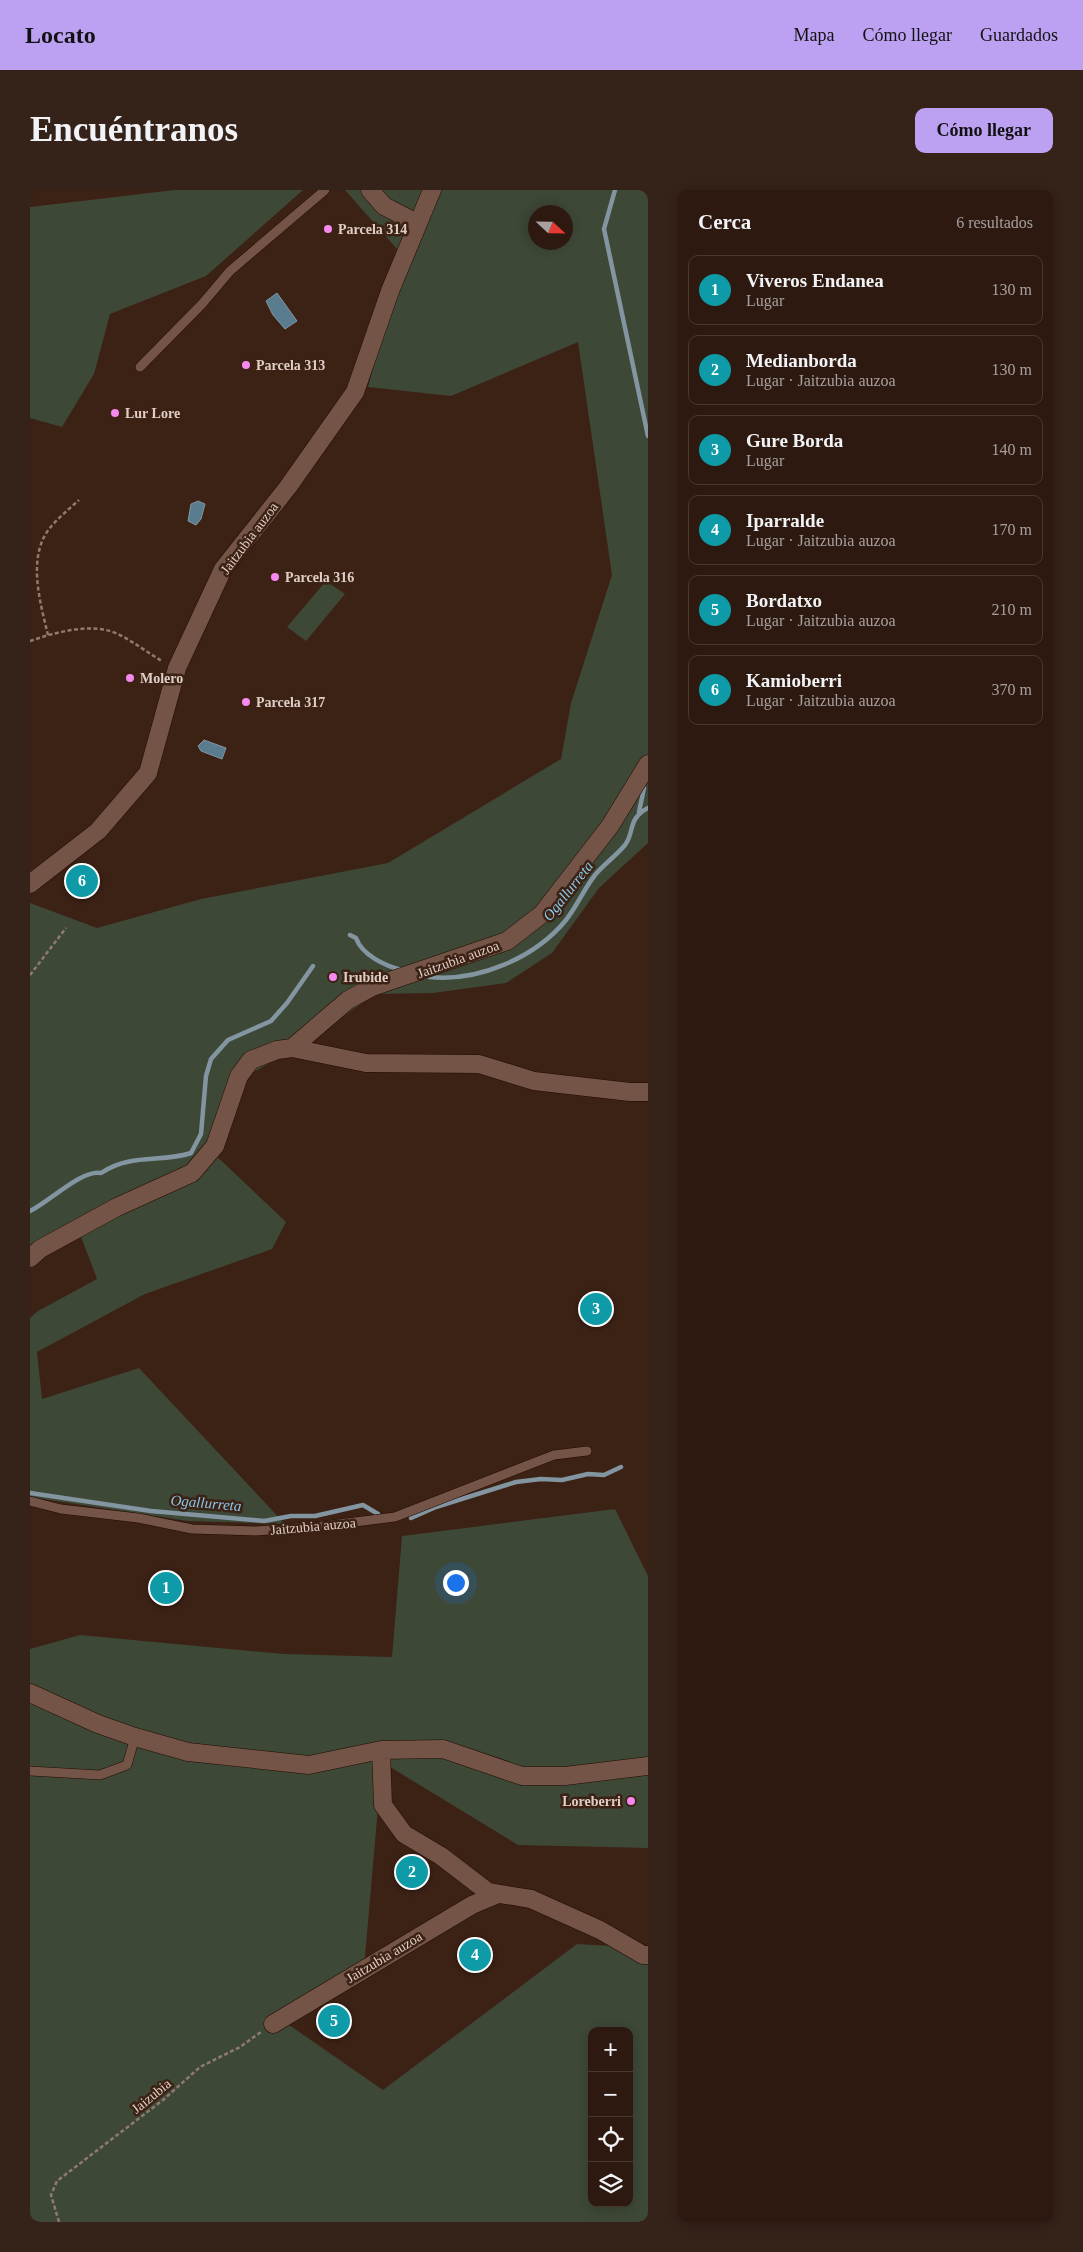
<!DOCTYPE html>
<html lang="es">
<head>
<meta charset="utf-8">
<style>
  :root { --surface:#2d1910; --page:#352219; --text:#f1f3f6; --muted:#a7a09f; --line:#483830; --accent:#bca0f2 }
  body { margin:0; font-family:"Times New Roman",serif; background:var(--page); color:var(--text) }
  .controls { position:absolute; right:15px; bottom:15px; display:grid; overflow:hidden; border-radius:10px; box-shadow:0 2px 12px #0003 }
  .controls button { width:45px; height:45px; display:grid; place-items:center; padding:0; border:0; border-bottom:1px solid var(--line); background:var(--surface); color:var(--text); font:25px sans-serif }
  .compass { position:absolute; left:498px; top:15px; width:45px; height:45px; border-radius:50%; background:var(--surface); box-shadow:0 2px 12px #0003; rotate:112deg }
  .you { position:absolute; left:425px; top:1392px; width:18px; height:18px; margin:-12px; border:4px solid #fff; border-radius:50%; background:#1a73e8; box-shadow:0 0 0 8px #1a73e833 }
  .badge { display:grid; place-items:center; width:32px; height:32px; border-radius:50%; background:var(--accent); color:#fff; font-size:16px; font-weight:700 }
  .pin { position:absolute; translate:-50% -50%; border:2px solid #fff; box-shadow:0 1px 5px #0006 }
  .list { margin:0; padding:0; list-style:none }
  h2 { display:flex; justify-content:space-between; align-items:center; height:65px; margin:0; padding:0 20px; font-size:21px }
  h2 small { font-size:16px; font-weight:400; color:var(--muted) }
  .list li { display:grid; grid-template-columns:32px 1fr auto; gap:15px; align-items:center; box-sizing:border-box; height:70px; margin:0 10px 10px; padding:0 10px; border:1px solid var(--line); border-radius:10px }
  .list b { display:block; font-size:19px; white-space:nowrap }
  .list p { margin:0; font-size:16px; white-space:nowrap; color:var(--muted) }
  .list em { font-size:16px; font-style:normal; color:var(--muted) }
  .icon { flex:none; width:28px; height:28px; fill:none; stroke:currentColor; stroke-width:2; stroke-linecap:round; stroke-linejoin:round }
  .map { position:relative; flex:none; width:618px; height:2032px; overflow:hidden; border-radius:10px }
  header { display:flex; align-items:center; gap:30px; box-sizing:border-box; height:70px; padding:0 25px; background:var(--accent); color:#111 }
  header strong { font-size:24px }
  nav { display:flex; gap:28px; margin-inline-start:auto; font-size:18px }
  .intro { display:flex; align-items:center; justify-content:space-between; box-sizing:border-box; height:120px; padding:0 30px }
  h1 { margin:0; font-size:35px }
  .button { padding:12px 22px; border-radius:10px; background:var(--accent); color:#111; font-size:18px; font-weight:700 }
  main { display:flex; gap:30px; padding:0 30px }
  aside { flex:1; background:var(--surface); border-radius:10px; box-shadow:0 2px 12px #0003 }
  .map>svg:first-child { display:block }
  .green { fill:#3e4837; fill-rule:evenodd }
  .water { fill:#597d8f; stroke:#8295a0 }
  .lines { fill:none; stroke-linecap:round; stroke-linejoin:round }
  .stream { stroke:#8295a0; stroke-width:4.5 }
  .lane-casing { stroke:#210a01; stroke-width:10 }
  .street-casing { stroke:#210a01; stroke-width:19 }
  .path { stroke:#907a70; stroke-width:2.5; stroke-dasharray:4 2.5; stroke-linecap:butt }
  .lane { stroke:#735446; stroke-width:9 }
  .street { stroke:#735446; stroke-width:18 }
  .poi-dot { fill:#f689ed; stroke:#3c2115; stroke-width:2 }
  .labels { text-anchor:middle; stroke-width:5; stroke-linejoin:round; paint-order:stroke }
  .poi-label { font-size:14px; font-weight:bold; fill:#e0cec6; stroke:#3c2115; text-anchor:start }
  .street-label { font-size:14px; fill:#e0cec6; stroke:#3c2115 }
  .water-label { font-size:15px; font-style:italic; fill:#88c9e8; stroke:#3c2115 }
</style>
</head>
<body>
<header>
<strong>Locato</strong>
<nav><a>Mapa</a><a>Cómo llegar</a><a>Guardados</a></nav>
</header>
<div class="intro"><h1>Encuéntranos</h1><a class="button">Cómo llegar</a></div>
<main>
<div class="map">
<svg width="618" height="2032" viewBox="0 0 618 2032">
  <rect width="100%" height="100%" fill="#3c2115"/>
  <path class="green" d="M 145,0 L 273,0 L 176,86 L 80,124 L 64,184 L 32,237 L 0,228 L 0,17 Z
    M 315,0 L 618,0 L 618,653 L 569,698 L 522,763 L 476,793 L 403,803 L 345,804 L 280,850 L 211,889 L 179,959 L 256,1032 L 242,1059 L 115,1104 L 7,1162 L 12,1209 L 109,1178 L 255,1334 L 158,1331 L 0,1307 L 0,1128 L 8,1121 L 67,1089 L 48,1039 L 0,1066 L 0,713 L 67,738 L 171,709 L 358,673 L 531,569 L 541,513 L 582,385 L 548,152 L 421,206 L 338,197 L 374,67 ZM 506,22 L 536,22 L 536,52 L 506,52 Z
    M 296,391 L 315,404 L 276,451 L 257,437 Z
    M 585,1319 L 618,1386 L 618,1658 L 488,1655 L 352,1572 L 334,1778 L 249,1828 L 353,1900 L 547,1754 L 618,1758 L 618,2032 L 0,2032 L 0,1459 L 50,1445 L 254,1464 L 362,1467 L 372,1346 ZM 562,1841 L 599,1841 L 599,2013 L 562,2013 Z"/>
  <path class="water" d="M 247,103 L 267,131 L 255,139 L 243,125 L 236,111 Z
    M 168,311 L 175,314 L 171,329 L 166,335 L 158,331 L 161,314 Z
    M 174,550 L 196,558 L 192,569 L 171,561 L 168,556 Z"/>
  <g class="lines">
    <path class="stream" d="M 585,0 L 574,39 L 618,246
      M 609,622 L 614,598
      M 320,745 L 326,748 C 332,765 355,776 372,780
      M 399,787 C 448,792 505,768 536,730 C 547,716 554,699 565,685 C 574,674 586,666 595,655 C 605,642 597,629 618,618
      M 0,1021 C 19,1012 52,979 71,983 C 101,963 131,973 161,963 L 171,944 L 176,886 L 181,869 L 198,850 L 241,831 L 257,813 L 283,776
      M 0,1303 L 121,1321 L 234,1331 L 261,1326 L 285,1326 L 333,1315 L 348,1324
      M 381,1328 L 406,1317 L 486,1292 L 511,1289 L 532,1290 L 558,1284 L 574,1285 L 591,1277"/>
    <defs>
      <path id="lane" d="M 110,177 L 172,114 L 200,81 L 295,0
        M 0,1311 L 31,1319 L 108,1328 L 162,1339 L 226,1341 L 293,1336 L 365,1327 L 524,1265 L 557,1261
        M 0,1581 L 70,1585 L 97,1575 L 105,1547"/>
      <path id="street" d="M 340,0 L 354,16 L 387,33
        M 0,694 L 68,641 L 118,583 L 147,478 L 193,379 L 258,297 L 325,202 L 360,101 L 402,0
        M 262,858 L 336,873 L 449,874 L 504,891 L 600,902 L 618,902
        M 0,1068 L 10,1059 L 87,1017 L 162,983 L 185,956 L 209,886 L 221,870 L 247,860 L 262,858 L 318,810 L 342,797 L 477,751 L 512,724 L 580,636 L 618,574
        M 0,1503 L 68,1534 L 105,1547 L 158,1562 L 279,1575 L 351,1560 L 413,1559 L 492,1586 L 535,1586 L 618,1576
        M 351,1560 L 353,1615 L 374,1644 L 411,1666 L 458,1702 L 501,1709 L 570,1740 L 613,1765 L 618,1765
        M 243,1834 L 442,1715 L 468,1704"/>
    </defs>
    <use href="#lane" class="lane-casing"/>
    <use href="#street" class="street-casing"/>
    <path class="path" d="M 18,445 C 11,416 0,378 13,349 C 20,334 37,321 49,310
      M 0,451 C 26,442 62,432 88,444 C 104,452 118,463 132,471
      M 0,785 L 36,738
      M 29,2032 L 21,2005 L 27,1991 L 133,1910 L 170,1877 L 210,1857 L 231,1842"/>
    <use href="#lane" class="lane"/>
    <use href="#street" class="street"/>
  </g>
  <g class="poi-dot">
    <circle cx="298" cy="39" r="5"/>
    <circle cx="216" cy="175" r="5"/>
    <circle cx="85" cy="223" r="5"/>
    <circle cx="245" cy="387" r="5"/>
    <circle cx="100" cy="488" r="5"/>
    <circle cx="216" cy="512" r="5"/>
    <circle cx="303" cy="787" r="5"/>
    <circle cx="601" cy="1611" r="5"/>
  </g>
  <g class="labels">
    <g class="poi-label">
      <text x="308" y="44">Parcela 314</text>
      <text x="226" y="180">Parcela 313</text>
      <text x="95" y="228">Lur Lore</text>
      <text x="255" y="392">Parcela 316</text>
      <text x="110" y="493">Molero</text>
      <text x="226" y="517">Parcela 317</text>
      <text x="313" y="792">Irubide</text>
      <text x="591" y="1616" text-anchor="end">Loreberri</text>
    </g>
    <g class="street-label">
      <text transform="translate(219 348) rotate(-53)" y="5">Jaitzubia auzoa</text>
      <text transform="translate(428 769) rotate(-20)" y="5">Jaitzubia auzoa</text>
      <text transform="translate(283 1336) rotate(-5)" y="5">Jaitzubia auzoa</text>
      <text transform="translate(354 1767) rotate(-31)" y="5">Jaitzubia auzoa</text>
      <text transform="translate(121 1906) rotate(-39)" y="5">Jaizubia</text>
    </g>
    <g class="water-label">
      <text transform="translate(538 701) rotate(-52)" y="5">Ogallurreta</text>
      <text transform="translate(176 1313) rotate(5)" y="5">Ogallurreta</text>
    </g>
  </g>
</svg>
<div class="controls">
<button>+</button>
<button>−</button>
<button><svg class="icon" aria-label="locate" viewBox="0 0 24 24"><circle cx="12" cy="12" r="6"/><path d="M12 2v4M12 18v4M2 12h4M18 12h4"/></svg></button>
<button><svg class="icon" aria-label="layers" viewBox="0 0 24 24"><path d="M12 4l9 5-9 5-9-5zM3 14l9 5 9-5"/></svg></button>
</div>
<svg class="compass" viewBox="-18 -18 36 36"><path d="M0-13l5 13h-10z" fill="#e53935"/><path d="M0 13l5-13h-10z" fill="#a7a09f"/></svg>
<div class="you"></div>
<div class="pin badge" style="left:136px;top:1398px;background:#0f9aa8">1</div>
<div class="pin badge" style="left:382px;top:1682px;background:#0f9aa8">2</div>
<div class="pin badge" style="left:566px;top:1119px;background:#0f9aa8">3</div>
<div class="pin badge" style="left:445px;top:1765px;background:#0f9aa8">4</div>
<div class="pin badge" style="left:304px;top:1831px;background:#0f9aa8">5</div>
<div class="pin badge" style="left:52px;top:691px;background:#0f9aa8">6</div>
</div>
<aside>
<h2>Cerca<small>6 resultados</small></h2>
<ul class="list">
<li><span class="badge" style="background:#0f9aa8">1</span><div><b>Viveros Endanea</b><p>Lugar</p></div><em>130 m</em></li>
<li><span class="badge" style="background:#0f9aa8">2</span><div><b>Medianborda</b><p>Lugar · Jaitzubia auzoa</p></div><em>130 m</em></li>
<li><span class="badge" style="background:#0f9aa8">3</span><div><b>Gure Borda</b><p>Lugar</p></div><em>140 m</em></li>
<li><span class="badge" style="background:#0f9aa8">4</span><div><b>Iparralde</b><p>Lugar · Jaitzubia auzoa</p></div><em>170 m</em></li>
<li><span class="badge" style="background:#0f9aa8">5</span><div><b>Bordatxo</b><p>Lugar · Jaitzubia auzoa</p></div><em>210 m</em></li>
<li><span class="badge" style="background:#0f9aa8">6</span><div><b>Kamioberri</b><p>Lugar · Jaitzubia auzoa</p></div><em>370 m</em></li>
</ul>
</aside>
</main>
</body>
</html>
